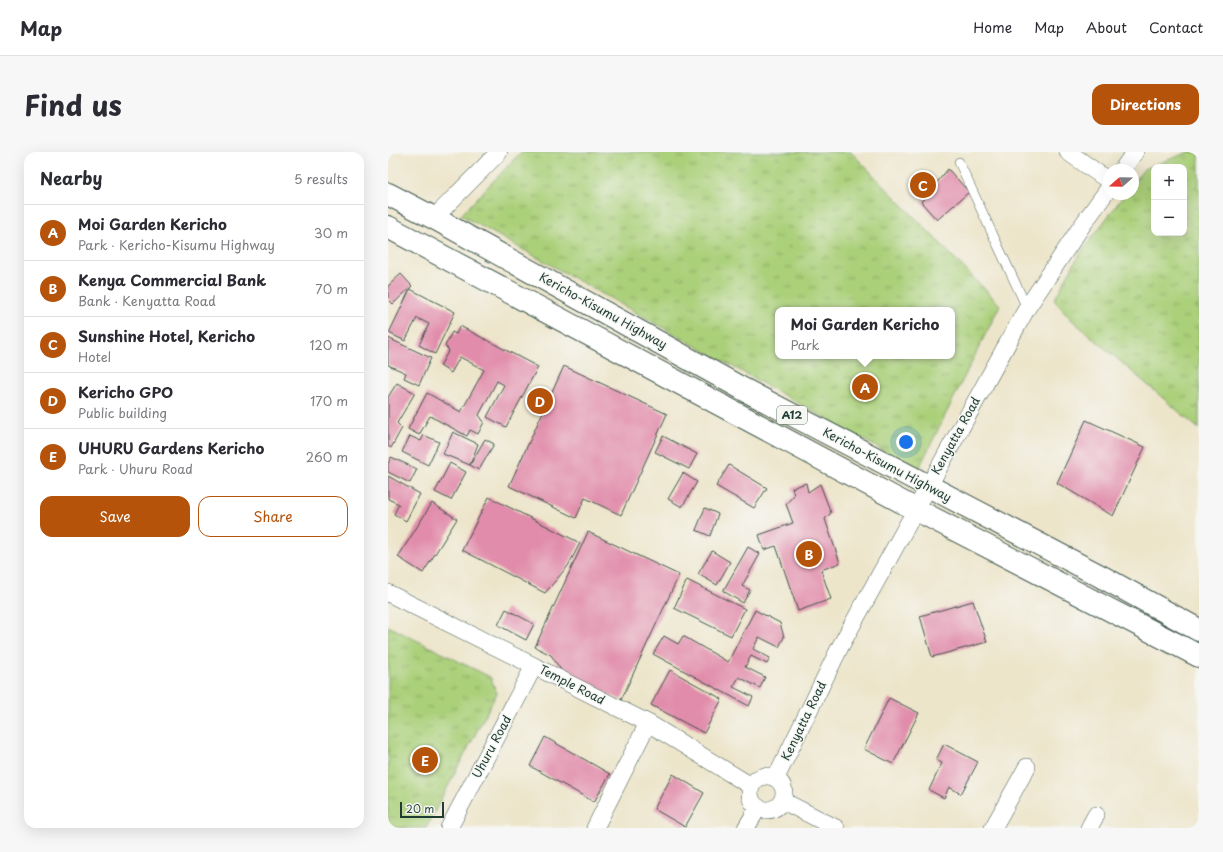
<!DOCTYPE html>
<html lang="en">
<head>
<meta charset="utf-8">
<style>
  :root { --surface:#fff; --page:#f7f7f7; --text:#2b2b33; --muted:#7c7c81; --line:#e1e1e2; --accent:#b45309 }
  body { margin:0; font-family:"Playpen Sans",sans-serif; background:var(--page); color:var(--text) }
  .controls { position:absolute; right:12px; top:12px; display:grid; overflow:hidden; border-radius:8px; box-shadow:0 4px 16px #0002 }
  .controls button { width:36px; height:36px; display:grid; place-items:center; padding:0; border:0; border-bottom:1px solid var(--line); background:var(--surface); color:var(--text); font:20px sans-serif }
  .compass { position:absolute; left:715px; top:12px; width:36px; height:36px; border-radius:50%; background:var(--surface); box-shadow:0 4px 16px #0002; rotate:250deg }
  .scale { position:absolute; left:12px; bottom:10px; width:44px; box-sizing:border-box; padding-left:4px; border:2px solid #1f3d34; border-top:0; font-size:11px; line-height:14px; white-space:nowrap; color:#1f3d34; -webkit-text-stroke:3px #f6f6f2; paint-order:stroke }
  .you { position:absolute; left:518px; top:290px; width:14px; height:14px; margin:-10px; border:3px solid #fff; border-radius:50%; background:#1a73e8; box-shadow:0 0 0 6px #1a73e833 }
  .badge { display:grid; place-items:center; width:26px; height:26px; border-radius:50%; background:var(--accent); color:#fff; font-size:13px; font-weight:700 }
  .pin { position:absolute; translate:-50% -50%; border:2px solid #fff; box-shadow:0 1px 4px #0006 }
  .popup { position:absolute; left:387px; top:155px; width:180px; height:52px; box-sizing:border-box; display:grid; place-content:center; border-radius:8px; background:var(--surface); filter:drop-shadow(0 1px 3px #0005); font-size:13px; white-space:nowrap; color:var(--muted) }
  .popup b { font-size:15px; color:var(--text) }
  .popup::after { content:''; position:absolute; left:50%; top:100%; margin-left:-8px; border:8px solid transparent; border-top-color:var(--surface) }
  .list { margin:0; padding:0; list-style:none }
  h2 { display:flex; justify-content:space-between; align-items:center; height:52px; margin:0; padding:0 16px; font-size:17px }
  h2 small { font-size:13px; font-weight:400; color:var(--muted) }
  .list li { display:grid; grid-template-columns:26px 1fr auto; gap:12px; align-items:center; box-sizing:border-box; height:56px; padding:0 16px; border-top:1px solid var(--line) }
  .list b { display:block; font-size:15px; white-space:nowrap }
  .list p { margin:0; font-size:13px; white-space:nowrap; color:var(--muted) }
  .list em { font-size:13px; font-style:normal; color:var(--muted) }
  .actions { display:flex; gap:8px; padding:12px 16px }
  .actions a { flex:1; padding:9px 0; border:1px solid var(--accent); border-radius:12px; text-align:center; font-size:14px; color:var(--accent) }
  .actions .main { background:var(--accent); color:#fff }
  .map { position:relative; flex:none; width:811px; height:676px; overflow:hidden; border-radius:12px }
  header { display:flex; align-items:center; gap:24px; box-sizing:border-box; height:56px; padding:0 20px; background:var(--surface); border-bottom:1px solid var(--line) }
  header strong { font-size:19px }
  nav { display:flex; gap:22px; margin-inline-start:auto; font-size:14px }
  .intro { display:flex; align-items:center; justify-content:space-between; box-sizing:border-box; height:96px; padding:0 24px }
  h1 { margin:0; font-size:28px }
  .button { padding:10px 18px; border-radius:12px; background:var(--accent); color:#fff; font-size:14px; font-weight:700 }
  main { display:flex; gap:24px; padding:0 24px }
  aside { flex:1; background:var(--surface); border-radius:12px; box-shadow:0 4px 16px #0002 }
  .map>svg:first-child { display:block }
  .grass { fill:url(#grass-tufts); stroke:#658657; fill-rule:evenodd }
  .building { fill:#e18caa }
  .lines { fill:none; stroke-linecap:round; stroke-linejoin:round }
  .lane-casing { stroke:#3e564a; stroke-width:10 }
  .street-casing { stroke:#3e564a; stroke-width:18 }
  .highway-casing { stroke:#3e564a; stroke-width:24 }
  .lane { stroke:#fff; stroke-width:9 }
  .street { stroke:#fff; stroke-width:17 }
  .highway { stroke:#fff; stroke-width:22 }
  .labels { text-anchor:middle; stroke-width:3; stroke-linejoin:round; paint-order:stroke }
  .shield { fill:#f6f6f2; stroke:#60746d; stroke-width:1 }
  .shield-label { font-size:11px; font-weight:bold; fill:#1f3d34 }
  .street-label { font-size:12px; fill:#1f3d34; stroke:#f6f6f2 }
</style>
</head>
<body>
<header>
<strong>Map</strong>
<nav><a>Home</a><a>Map</a><a>About</a><a>Contact</a></nav>
</header>
<div class="intro"><h1>Find us</h1><a class="button">Directions</a></div>
<main>
<aside>
<h2>Nearby<small>5 results</small></h2>
<ul class="list">
<li><span class="badge">A</span><div><b>Moi Garden Kericho</b><p>Park · Kericho-Kisumu Highway</p></div><em>30 m</em></li>
<li><span class="badge">B</span><div><b>Kenya Commercial Bank</b><p>Bank · Kenyatta Road</p></div><em>70 m</em></li>
<li><span class="badge">C</span><div><b>Sunshine Hotel, Kericho</b><p>Hotel</p></div><em>120 m</em></li>
<li><span class="badge">D</span><div><b>Kericho GPO</b><p>Public building</p></div><em>170 m</em></li>
<li><span class="badge">E</span><div><b>UHURU Gardens Kericho</b><p>Park · Uhuru Road</p></div><em>260 m</em></li>
</ul>
<div class="actions"><a class="main">Save</a><a>Share</a></div>
</aside>
<div class="map">
<svg width="811" height="676" viewBox="0 0 811 676">
  <defs>
    <pattern id="grass-tufts" width="24" height="20" patternUnits="userSpaceOnUse"><rect width="24" height="20" fill="#abd07a"/><path d="M3 7l-1-3M5 7V3M7 7l1-3M15 17l-1-3M17 17v-4M19 17l1-3" fill="none" stroke="#8baa65"/></pattern>
  </defs>
  <rect width="100%" height="100%" fill="#f6f6f2"/>
  <filter id="ink" filterUnits="userSpaceOnUse"><feTurbulence type="fractalNoise" baseFrequency=".025" numOctaves="2"/><feDisplacementMap in="SourceGraphic" scale="8" xChannelSelector="R" yChannelSelector="G"/><feConvolveMatrix kernelMatrix="1 2 1 2 8 2 1 2 1" color-interpolation-filters="sRGB"/></filter>
  <filter id="wash" filterUnits="userSpaceOnUse"><feTurbulence type="fractalNoise" baseFrequency=".012" numOctaves="4" result="noise"/><feDisplacementMap in="SourceGraphic" scale="16" xChannelSelector="R" yChannelSelector="G"/><feGaussianBlur stdDeviation="0.9" result="paint"/><feColorMatrix in="noise" values="0 0 0 0 0 0 0 0 0 0 0 0 0 0 0 0 0 1.4 0 .05"/><feComposite in="paint" operator="in"/></filter>
  <g filter="url(#wash)">
    <rect width="100%" height="100%" fill="#ede5ca"/>
    <path class="grass" d="M 133,0 L 463,0 L 612,153 L 530,318 L 73,63 ZM 390,158 L 564,158 L 564,204 L 390,204 Z
      M 801,0 L 811,0 L 811,277 L 684,168 L 666,148 L 691,103 L 737,42 L 745,42 L 745,31 L 756,17 ZM 766,15 L 796,15 L 796,81 L 766,81 Z
      M 0,474 L 102,525 L 109,541 L 38,676 L 0,676 Z"/>
    <g id="blocks">
      <path class="building" d="M 560,17 L 581,40 L 549,68 L 533,50 Z
        M 13,122 L 24,134 L 5,152 L 0,147 L 0,134 Z
        M 22,137 L 67,160 L 47,202 L 31,193 L 41,172 L 29,166 L 17,189 L 1,181 Z
        M 72,174 L 150,215 L 118,275 L 99,265 L 116,233 L 109,229 L 91,263 L 96,270 L 90,282 L 82,278 L 79,284 L 42,264 L 31,283 L 20,277 L 39,241 L 73,260 L 96,218 L 72,205 L 63,221 L 52,214 L 61,198 L 57,194 L 64,180 L 68,182 Z
        M 0,186 L 43,206 L 31,233 L 16,226 L 18,221 L 0,213 Z
        M 176,214 L 279,262 L 233,363 L 197,346 L 188,366 L 121,334 Z
        M 9,231 L 27,241 L 9,271 L 14,276 L 3,296 L 0,294 L 0,245 Z
        M 698,268 L 757,295 L 725,364 L 669,331 Z
        M 65,280 L 90,292 L 82,313 L 55,302 Z
        M 36,283 L 51,290 L 40,313 L 14,300 L 22,284 L 33,289 Z
        M 275,284 L 309,302 L 301,317 L 267,300 Z
        M 97,287 L 106,292 L 91,318 L 82,313 Z
        M 3,305 L 29,317 L 22,331 L 0,320 L 0,312 Z
        M 62,311 L 78,320 L 63,348 L 47,340 Z
        M 341,313 L 379,336 L 366,356 L 328,334 Z
        M 295,321 L 309,330 L 294,355 L 280,347 Z
        M 0,324 L 32,342 L 18,369 L 6,362 L 11,352 L 0,347 Z
        M 418,331 L 420,340 L 432,332 L 443,361 L 437,367 L 452,411 L 433,418 L 443,447 L 410,459 L 388,394 L 376,398 L 371,383 L 405,371 L 398,352 L 406,343 L 404,336 Z
        M 101,345 L 192,391 L 180,414 L 157,441 L 74,398 Z
        M 44,351 L 69,367 L 35,421 L 10,405 Z
        M 317,356 L 330,362 L 322,384 L 308,378 Z
        M 200,380 L 291,423 L 233,548 L 175,521 L 163,503 L 147,495 Z
        M 360,395 L 372,402 L 354,434 L 362,438 L 355,451 L 335,439 Z
        M 324,399 L 342,410 L 329,433 L 310,422 Z
        M 299,428 L 357,457 L 343,484 L 286,456 Z
        M 585,449 L 599,490 L 544,505 L 532,464 Z
        M 118,457 L 146,472 L 138,488 L 110,473 Z
        M 367,458 L 392,471 L 396,485 L 391,495 L 371,485 L 365,497 L 382,506 L 379,512 L 363,504 L 357,515 L 377,525 L 372,536 L 351,525 L 345,535 L 365,545 L 361,554 L 265,502 L 276,484 L 290,492 L 295,484 L 340,510 Z
        M 282,518 L 334,547 L 316,581 L 263,553 Z
        M 501,546 L 531,561 L 505,612 L 476,597 Z
        M 157,585 L 222,622 L 206,650 L 142,614 Z
        M 556,592 L 590,610 L 573,642 L 561,635 L 556,646 L 541,638 L 554,611 L 548,608 Z
        M 285,622 L 316,641 L 297,675 L 266,657 Z"/>
    </g>
  </g>
  <g filter="url(#ink)">
    <use href="#blocks" fill-opacity="0" stroke="#3e564a" stroke-width="1"/>
    <g class="lines">
      <defs>
        <path id="lane" d="M 571,10 L 639,156"/>
        <path id="street" d="M 680,0 L 721,29
          M 734,18 L 747,0
          M 46,66 L 111,0
          M 0,441 L 260,571 L 363,634
          M362 641a17 17 0 1 1 34 0a17 17 0 1 1-34 0Z
          M 388,626 L 452,495 L 639,156 L 693,75 L 721,36
          M 395,649 L 448,676
          M 61,676 L 146,514
          M 207,676 L 260,571
          M 358,676 L 370,656
          M 605,676 L 639,615
          M 701,676 L 708,663"/>
        <path id="highway" d="M 0,42 L 46,66 L 355,237 L 716,426 L 811,478
          M 0,75 L 527,357 L 811,504"/>
      </defs>
      <use href="#lane" class="lane-casing"/>
      <use href="#street" class="street-casing"/>
      <use href="#highway" class="highway-casing"/>
      <use href="#lane" class="lane"/>
      <use href="#street" class="street"/>
      <use href="#highway" class="highway"/>
    </g>
  </g>
  <g class="labels">
    <rect class="shield" x="389" y="254" width="30" height="18" rx="3"/>
    <g class="shield-label">
      <text x="404" y="267">A12</text>
    </g>
    <g class="street-label">
      <text transform="translate(215 159) rotate(29)" y="4">Kericho-Kisumu Highway</text>
      <text transform="translate(568 284) rotate(-61)" y="4">Kenyatta Road</text>
      <text transform="translate(499 313) rotate(28)" y="4">Kericho-Kisumu Highway</text>
      <text transform="translate(184 533) rotate(27)" y="4">Temple Road</text>
      <text transform="translate(416 569) rotate(-64)" y="4">Kenyatta Road</text>
      <text transform="translate(104 595) rotate(-62)" y="4">Uhuru Road</text>
    </g>
  </g>
</svg>
<div class="controls">
<button>+</button>
<button>−</button>
</div>
<svg class="compass" viewBox="-18 -18 36 36"><path d="M0-13l5 13h-10z" fill="#e53935"/><path d="M0 13l5-13h-10z" fill="#7c7c81"/></svg>
<div class="scale">20 m</div>
<div class="you"></div>
<div class="pin badge" style="left:477px;top:235px">A</div>
<div class="popup"><b>Moi Garden Kericho</b>Park</div>
<div class="pin badge" style="left:421px;top:402px">B</div>
<div class="pin badge" style="left:535px;top:33px">C</div>
<div class="pin badge" style="left:152px;top:249px">D</div>
<div class="pin badge" style="left:37px;top:608px">E</div>
</div>
</main>
</body>
</html>
